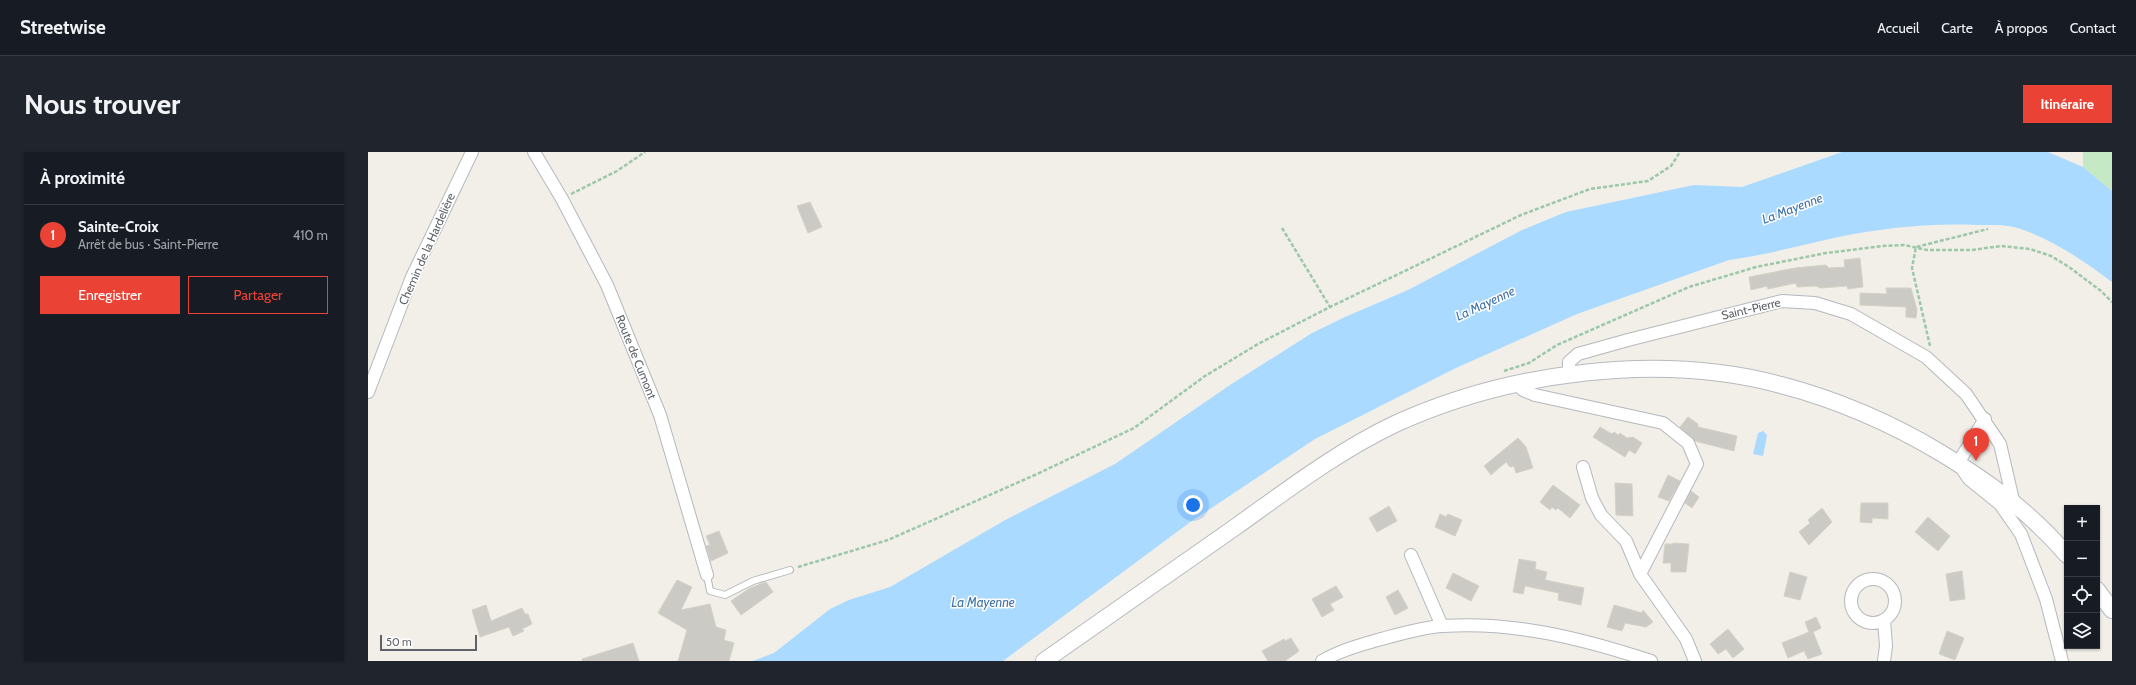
<!DOCTYPE html>
<html lang="fr">
<head>
<meta charset="utf-8">
<style>
  :root { --surface:#171b24; --page:#20242c; --text:#f1f3f6; --muted:#9ea1a6; --line:#363941; --accent:#ea4335 }
  body { margin:0; font-family:Cabin,sans-serif; background:var(--page); color:var(--text) }
  .controls { position:absolute; right:12px; bottom:12px; display:grid; overflow:hidden; border-radius:0px; box-shadow:0 1px 3px #0004 }
  .controls button { width:36px; height:36px; display:grid; place-items:center; padding:0; border:0; border-bottom:1px solid var(--line); background:var(--surface); color:var(--text); font:20px sans-serif }
  .scale { position:absolute; left:12px; bottom:10px; width:97px; box-sizing:border-box; padding-left:4px; border:2px solid #5f6368; border-top:0; font-size:11px; line-height:14px; white-space:nowrap; color:#5f6368; -webkit-text-stroke:3px #fff; paint-order:stroke }
  .you { position:absolute; left:825px; top:353px; width:14px; height:14px; margin:-10px; border:3px solid #fff; border-radius:50%; background:#1a73e8; box-shadow:0 0 0 6px #1a73e833 }
  .badge { display:grid; place-items:center; width:26px; height:26px; border-radius:50%; background:var(--accent); color:#fff; font-size:13px; font-weight:700 }
  .pin { position:absolute; translate:-50% -33px; filter:drop-shadow(0 1px 2px #0008) }
  .pin::after { content:''; position:absolute; top:21px; width:14px; height:12px; background:inherit; clip-path:polygon(0 0,100% 0,50% 100%) }
  .list { margin:0; padding:0; list-style:none }
  h2 { display:flex; justify-content:space-between; align-items:center; height:52px; margin:0; padding:0 16px; font-size:17px }
  h2 small { font-size:13px; font-weight:400; color:var(--muted) }
  .list li { display:grid; grid-template-columns:26px 1fr auto; gap:12px; align-items:center; box-sizing:border-box; height:60px; padding:0 16px; border-top:1px solid var(--line) }
  .list b { display:block; font-size:15px; white-space:nowrap }
  .list p { margin:0; font-size:13px; white-space:nowrap; color:var(--muted) }
  .list em { font-size:13px; font-style:normal; color:var(--muted) }
  .actions { display:flex; gap:8px; padding:12px 16px }
  .actions a { flex:1; padding:9px 0; border:1px solid var(--accent); border-radius:0px; text-align:center; font-size:14px; color:var(--accent) }
  .actions .main { background:var(--accent); color:#fff }
  .icon { flex:none; width:22px; height:22px; fill:none; stroke:currentColor; stroke-width:2; stroke-linecap:round; stroke-linejoin:round }
  .map { position:relative; flex:none; width:1744px; height:509px; overflow:hidden; border-radius:0px }
  header { display:flex; align-items:center; gap:24px; box-sizing:border-box; height:56px; padding:0 20px; background:var(--surface); border-bottom:1px solid var(--line) }
  header strong { font-size:19px }
  nav { display:flex; gap:22px; margin-inline-start:auto; font-size:14px }
  .intro { display:flex; align-items:center; justify-content:space-between; box-sizing:border-box; height:96px; padding:0 24px }
  h1 { margin:0; font-size:28px }
  .button { padding:10px 18px; border-radius:0px; background:var(--accent); color:#fff; font-size:14px; font-weight:700 }
  main { display:flex; gap:24px; padding:0 24px }
  aside { flex:1; background:var(--surface); border-radius:0px; box-shadow:0 1px 3px #0004 }
  .map>svg:first-child { display:block }
  .green { fill:#c5e8c5 }
  .water { fill:#aadaff }
  .building { fill:#cccac5; stroke:#d6d1c6 }
  .lines { fill:none; stroke-linecap:round; stroke-linejoin:round }
  .service-casing { stroke:#b5b8bc; stroke-width:8 }
  .minor-casing { stroke:#b5b8bc; stroke-width:14 }
  .secondary-casing { stroke:#b6babf; stroke-width:18 }
  .path { stroke:#9cc7a9; stroke-width:2.5; stroke-dasharray:4 2; stroke-linecap:butt }
  .service { stroke:#fff; stroke-width:6 }
  .minor { stroke:#fff; stroke-width:12 }
  .secondary { stroke:#fff; stroke-width:16 }
  .labels { text-anchor:middle; stroke-width:3; stroke-linejoin:round; paint-order:stroke }
  .street-label { font-size:12px; fill:#5f6368; stroke:#fff }
  .water-label { font-size:13px; font-style:italic; fill:#4174aa; stroke:#fff }
</style>
</head>
<body>
<header>
<strong>Streetwise</strong>
<nav><a>Accueil</a><a>Carte</a><a>À propos</a><a>Contact</a></nav>
</header>
<div class="intro"><h1>Nous trouver</h1><a class="button">Itinéraire</a></div>
<main>
<aside>
<h2>À proximité<small></small></h2>
<ul class="list">
<li><span class="badge">1</span><div><b>Sainte-Croix</b><p>Arrêt de bus · Saint-Pierre</p></div><em>410 m</em></li>
</ul>
<div class="actions"><a class="main">Enregistrer</a><a>Partager</a></div>
</aside>
<div class="map">
<svg width="1744" height="509" viewBox="0 0 1744 509">
  <rect width="100%" height="100%" fill="#f1efe8"/>
  <path class="green" d="M 1715,0 L 1744,0 L 1744,39 L 1715,15 Z"/>
  <path class="water" d="M 1474,0 L 1680,0 L 1715,15 L 1744,39 L 1744,130 C 1716,109 1687,89 1653,77 C 1640,72 1623,73 1608,73 C 1562,71 1515,76 1470,85 C 1433,93 1398,103 1361,108 L 1209,162 L 1088,216 L 947,287 L 821,371 L 635,509 L 385,509 L 406,501 L 462,457 L 481,448 L 522,435 L 639,367 L 747,312 L 862,233 L 944,181 L 977,165 L 1040,138 L 1154,78 L 1198,60 L 1326,33 L 1374,35 Z
    M 1395,279 L 1399,283 L 1395,304 L 1385,302 L 1390,281 Z"/>
  <path class="building" d="M 442,50 L 454,75 L 440,81 L 429,54 Z
    M 1492,106 L 1495,135 L 1480,137 L 1479,134 L 1453,136 L 1448,134 L 1429,135 L 1428,131 L 1400,137 L 1399,134 L 1383,138 L 1381,125 L 1427,116 L 1458,113 L 1461,116 L 1477,115 L 1476,108 Z
    M 1518,136 L 1543,136 L 1549,158 L 1548,166 L 1538,165 L 1538,155 L 1492,153 L 1492,141 L 1519,142 Z
    M 1320,265 L 1330,272 L 1330,275 L 1369,284 L 1366,299 L 1327,289 L 1312,275 Z
    M 1232,275 L 1244,282 L 1246,280 L 1250,283 L 1252,281 L 1259,286 L 1265,285 L 1274,291 L 1267,302 L 1261,298 L 1257,305 L 1225,285 Z
    M 1150,286 L 1158,295 L 1165,316 L 1148,321 L 1146,314 L 1142,315 L 1138,310 L 1123,323 L 1116,314 Z
    M 1300,323 L 1312,329 L 1301,349 L 1290,345 Z
    M 1247,331 L 1264,332 L 1265,364 L 1248,363 Z
    M 1185,333 L 1212,353 L 1202,366 L 1190,356 L 1188,358 L 1184,355 L 1182,358 L 1172,350 Z
    M 1323,339 L 1331,345 L 1324,356 L 1317,351 Z
    M 1493,351 L 1520,351 L 1520,367 L 1504,366 L 1504,371 L 1492,370 Z
    M 1021,354 L 1029,369 L 1009,380 L 1001,366 Z
    M 1454,356 L 1464,370 L 1441,393 L 1431,380 L 1442,371 L 1440,368 Z
    M 1072,362 L 1078,365 L 1080,362 L 1094,368 L 1087,384 L 1067,375 Z
    M 1560,365 L 1582,384 L 1570,399 L 1547,380 Z
    M 351,379 L 360,401 L 343,409 L 338,394 L 342,393 L 338,384 Z
    M 1305,391 L 1321,392 L 1318,420 L 1303,420 L 1303,411 L 1295,411 L 1297,392 L 1305,392 Z
    M 1151,407 L 1168,410 L 1167,417 L 1179,420 L 1177,428 L 1216,436 L 1213,453 L 1190,448 L 1191,441 L 1157,434 L 1155,442 L 1145,440 Z
    M 1594,419 L 1597,447 L 1582,449 L 1578,422 Z
    M 1422,420 L 1439,425 L 1432,448 L 1416,444 Z
    M 1085,421 L 1111,434 L 1103,449 L 1078,436 Z
    M 309,428 L 324,435 L 313,458 L 342,452 L 348,475 L 358,478 L 356,488 L 366,491 L 361,509 L 310,509 L 319,478 L 290,461 Z
    M 398,430 L 405,440 L 373,463 L 363,449 L 382,436 Z
    M 968,434 L 975,445 L 962,452 L 966,458 L 954,465 L 944,447 Z
    M 1030,438 L 1040,456 L 1027,463 L 1018,445 Z
    M 118,453 L 123,469 L 154,456 L 157,462 L 160,462 L 164,472 L 154,477 L 156,479 L 145,484 L 141,475 L 112,485 L 104,458 Z
    M 1246,453 L 1274,461 L 1275,458 L 1285,470 L 1278,475 L 1257,471 L 1254,479 L 1239,475 Z
    M 1448,465 L 1453,476 L 1445,480 L 1454,502 L 1440,507 L 1436,499 L 1420,506 L 1414,491 L 1441,480 L 1437,470 Z
    M 1360,477 L 1376,497 L 1365,506 L 1358,497 L 1350,502 L 1342,492 Z
    M 1579,479 L 1596,486 L 1587,508 L 1571,502 Z
    M 923,486 L 931,499 L 917,509 L 900,509 L 894,499 L 916,487 L 917,489 Z
    M 265,491 L 271,509 L 214,509 L 214,507 Z"/>
  <g class="lines">
    <defs>
      <path id="service" d="M 339,423 L 342,439 L 357,443 L 385,429 L 422,418"/>
      <path id="minor" d="M 166,0 L 194,47 L 239,133 L 292,263 L 339,423
        M 1201,222 L 1201,210 L 1210,202 L 1260,188 L 1414,149 L 1447,151 L 1483,162 L 1558,205 L 1598,242 L 1632,292 L 1645,348
        M 1148,231 L 1155,238 L 1167,243 L 1295,271 L 1320,291 L 1329,312 L 1272,422
        M 0,240 L 44,125 L 104,0
        M 1617,267 L 1590,311 L 1601,327 L 1632,352 L 1653,382 L 1678,447 L 1694,509
        M 1215,315 L 1224,346 L 1233,363 L 1258,389 L 1272,422 L 1318,487 L 1327,509
        M 1043,403 L 1074,474
        M1483 449a22 22 0 1 1 44 0a22 22 0 1 1-44 0Z
        M 954,509 C 973,498 992,493 1013,487 C 1032,482 1055,475 1075,474 C 1146,469 1216,487 1283,509
        M 1516,509 L 1518,494 L 1516,468"/>
      <path id="secondary" d="M 1729,438 L 1744,458
        M 676,509 C 739,465 803,420 866,376 C 918,339 970,299 1027,272 C 1141,220 1291,200 1413,233 C 1470,248 1523,271 1573,301 C 1622,331 1661,359 1699,403"/>
    </defs>
    <use href="#service" class="service-casing"/>
    <use href="#minor" class="minor-casing"/>
    <use href="#secondary" class="secondary-casing"/>
    <path class="path" d="M 203,42 L 249,19 L 277,0
      M 914,76 L 962,155
      M 1562,194 L 1544,116 L 1548,95 L 1620,77
      M 1136,219 L 1161,211 L 1189,193 L 1321,135 L 1388,115 L 1458,101 L 1514,94 L 1536,93 L 1559,98 L 1604,98 L 1633,94 L 1662,97 L 1683,104 L 1701,115 L 1733,139 L 1744,150
      M 430,415 L 520,388 L 669,322 L 766,276 L 837,224 L 890,192 L 962,155 L 1153,63 L 1222,37 L 1280,29 L 1303,14 L 1312,0"/>
    <use href="#service" class="service"/>
    <use href="#minor" class="minor"/>
    <use href="#secondary" class="secondary"/>
  </g>
  <g class="labels">
    <g class="street-label">
      <text transform="translate(59 97) rotate(-66)" y="4">Chemin de la Hardelière</text>
      <text transform="translate(1383 157) rotate(-13)" y="4">Saint-Pierre</text>
      <text transform="translate(268 205) rotate(68)" y="4">Route de Cumont</text>
    </g>
    <g class="water-label">
      <text transform="translate(1424 56) rotate(-21)" y="5">La Mayenne</text>
      <text transform="translate(1117 151) rotate(-25)" y="5">La Mayenne</text>
      <text x="615" y="455">La Mayenne</text>
    </g>
  </g>
</svg>
<div class="controls">
<button>+</button>
<button>−</button>
<button><svg class="icon" aria-label="locate" viewBox="0 0 24 24"><circle cx="12" cy="12" r="6"/><path d="M12 2v4M12 18v4M2 12h4M18 12h4"/></svg></button>
<button><svg class="icon" aria-label="layers" viewBox="0 0 24 24"><path d="M12 4l9 5-9 5-9-5zM3 14l9 5 9-5"/></svg></button>
</div>
<div class="scale">50 m</div>
<div class="you"></div>
<div class="pin badge" style="left:1608px;top:309px">1</div>
</div>
</main>
</body>
</html>
